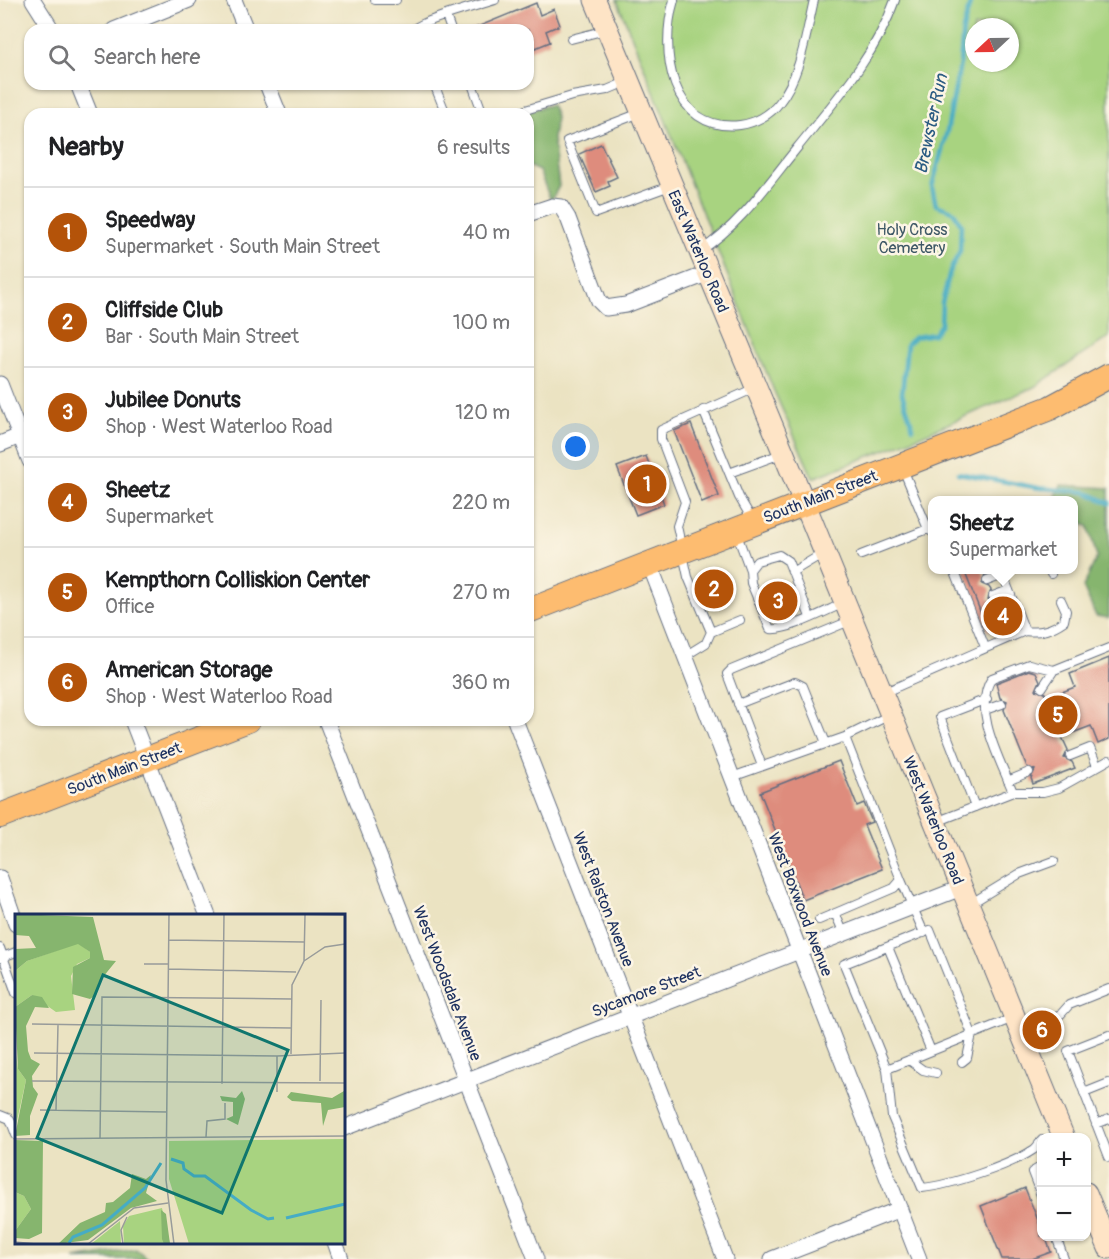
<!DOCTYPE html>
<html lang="en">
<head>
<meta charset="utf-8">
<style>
  :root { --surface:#fff; --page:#f6f6f6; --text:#202124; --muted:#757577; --line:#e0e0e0; --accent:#b45309 }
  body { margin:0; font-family:Pangolin,sans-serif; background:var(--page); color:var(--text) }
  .controls { position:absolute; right:18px; bottom:18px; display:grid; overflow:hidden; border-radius:12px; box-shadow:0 2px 4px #0004 }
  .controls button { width:54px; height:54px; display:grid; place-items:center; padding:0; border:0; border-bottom:2px solid var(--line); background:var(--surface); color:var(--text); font:30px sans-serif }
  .compass { position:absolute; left:965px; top:18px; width:54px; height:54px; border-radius:50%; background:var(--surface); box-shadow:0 2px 4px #0004; rotate:248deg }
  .you { position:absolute; left:576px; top:447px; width:21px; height:21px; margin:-15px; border:4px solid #fff; border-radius:50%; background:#1a73e8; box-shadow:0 0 0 9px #1a73e833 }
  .badge { display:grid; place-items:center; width:39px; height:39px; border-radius:50%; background:var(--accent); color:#fff; font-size:20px; font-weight:700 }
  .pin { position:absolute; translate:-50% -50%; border:3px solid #fff; box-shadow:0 2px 6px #0006 }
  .popup { position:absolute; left:928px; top:496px; width:150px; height:78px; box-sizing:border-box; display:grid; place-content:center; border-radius:12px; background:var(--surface); filter:drop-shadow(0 2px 4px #0005); font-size:20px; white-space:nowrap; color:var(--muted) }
  .popup b { font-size:22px; color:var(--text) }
  .popup::after { content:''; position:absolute; left:50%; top:100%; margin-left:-12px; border:12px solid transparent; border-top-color:var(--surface) }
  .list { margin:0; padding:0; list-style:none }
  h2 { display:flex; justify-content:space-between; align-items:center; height:78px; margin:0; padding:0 24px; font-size:26px }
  h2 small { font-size:20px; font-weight:400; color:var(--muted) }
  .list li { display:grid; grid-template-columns:39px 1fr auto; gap:18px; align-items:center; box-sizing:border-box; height:90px; padding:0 24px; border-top:2px solid var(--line) }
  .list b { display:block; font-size:22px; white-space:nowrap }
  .list p { margin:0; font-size:20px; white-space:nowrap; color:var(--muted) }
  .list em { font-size:20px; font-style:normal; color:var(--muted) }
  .icon { flex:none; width:33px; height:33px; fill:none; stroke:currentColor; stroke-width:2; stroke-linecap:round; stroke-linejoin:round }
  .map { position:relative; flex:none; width:1109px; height:1259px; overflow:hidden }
  .search { position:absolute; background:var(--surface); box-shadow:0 2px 4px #0004; left:24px; top:24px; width:510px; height:66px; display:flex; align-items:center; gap:15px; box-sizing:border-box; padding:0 21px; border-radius:18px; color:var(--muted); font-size:22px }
  .panel { position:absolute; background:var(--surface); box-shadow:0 2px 4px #0004; left:24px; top:108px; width:510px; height:618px; border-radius:18px }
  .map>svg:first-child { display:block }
  .green { fill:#a8d380; stroke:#62816f; stroke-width:1.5; fill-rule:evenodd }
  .forest { fill:#86b56e; stroke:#507266; stroke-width:1.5 }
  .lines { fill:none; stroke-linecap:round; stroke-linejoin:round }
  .stream { stroke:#45acc5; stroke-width:4.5 }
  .building { fill:#de8c7d }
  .service-casing { stroke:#646e81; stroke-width:10 }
  .minor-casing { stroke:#646e81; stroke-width:17 }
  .secondary-casing { stroke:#646e81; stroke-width:23 }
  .primary-casing { stroke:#646e81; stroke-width:26 }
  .service { stroke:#fff; stroke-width:8 }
  .minor { stroke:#fff; stroke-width:15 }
  .secondary { stroke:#fee4c6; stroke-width:21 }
  .primary { stroke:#fdbc70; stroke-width:24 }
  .labels { text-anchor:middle; stroke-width:5; stroke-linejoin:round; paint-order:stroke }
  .park-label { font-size:16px; fill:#3e5866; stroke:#fcf5e5 }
  .street-label { font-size:16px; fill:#1b2f5e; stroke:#fcf5e5 }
  .water-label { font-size:18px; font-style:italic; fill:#2a5b82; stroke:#fcf5e5 }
  .inset-river { fill:none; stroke:#45acc5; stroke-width:3 }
  .inset-road { fill:none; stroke:#989b9a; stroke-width:1.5 }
  .view { fill:#0f766e; fill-opacity:0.15; stroke:#0f766e; stroke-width:3 }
  .inset-edge { fill:none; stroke:#1b2f5e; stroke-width:3 }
</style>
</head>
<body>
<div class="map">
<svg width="1109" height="1259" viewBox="0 0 1109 1259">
  <rect width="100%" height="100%" fill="#fcf5e5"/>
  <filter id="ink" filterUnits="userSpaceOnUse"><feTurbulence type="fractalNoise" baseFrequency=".0167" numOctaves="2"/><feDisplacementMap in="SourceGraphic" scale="12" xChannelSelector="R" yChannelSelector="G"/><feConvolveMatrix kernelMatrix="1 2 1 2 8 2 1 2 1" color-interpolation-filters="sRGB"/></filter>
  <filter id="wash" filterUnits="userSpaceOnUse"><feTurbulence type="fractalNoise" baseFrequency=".008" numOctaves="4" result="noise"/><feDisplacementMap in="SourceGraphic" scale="24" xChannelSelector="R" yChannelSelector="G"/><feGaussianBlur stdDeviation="1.35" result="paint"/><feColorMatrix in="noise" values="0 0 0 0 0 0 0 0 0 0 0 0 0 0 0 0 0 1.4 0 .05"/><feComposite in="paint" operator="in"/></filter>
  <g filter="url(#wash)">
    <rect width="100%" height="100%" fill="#ebe3c2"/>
    <path class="green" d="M 617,0 L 1109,0 L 1109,337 L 1034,387 L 903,443 L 813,478 L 774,391 ZM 974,27 L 1010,27 L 1010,63 L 974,63 Z"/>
    <path class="forest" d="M 551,105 L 556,117 L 553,139 L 559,186 L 551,201 L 539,171 L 528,166 L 528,114 L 514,114 Z
      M 1061,485 L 1109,488 L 1109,618 L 1096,616 L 1083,587 L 1097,557 L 1088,526 L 1074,517 L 1074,500 L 1054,500 Z
      M 136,1249 L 148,1259 L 74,1259 Z"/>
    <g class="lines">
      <path class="stream" d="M 913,428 L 902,394 L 907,344 L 915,337 L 934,334 L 941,324 L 942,303 L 950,271 L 960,251 L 961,224 L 953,211 L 936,205 L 932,187 L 947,131 L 960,64 L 963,29 L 971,0
        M 958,473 L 1039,488 L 1086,492 L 1109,503"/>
    </g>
    <g id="blocks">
      <path class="building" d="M 536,3 L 540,15 L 554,9 L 560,25 L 546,31 L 550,42 L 528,51 L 528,30 L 470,30 Z
        M 601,144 L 617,177 L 608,181 L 610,186 L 596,192 L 579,154 Z
        M 691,424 L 719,496 L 702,503 L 674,431 Z
        M 646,456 L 664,504 L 636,515 L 617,467 Z
        M 964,570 L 982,570 L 985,576 L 982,584 L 989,587 L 991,590 L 988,599 L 995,602 L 997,607 L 995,615 L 1002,618 L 1005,624 L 988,631 Z
        M 1109,658 L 1109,739 L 1098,744 L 1091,726 L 1062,737 L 1068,750 L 1064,758 L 1072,762 L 1075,768 L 1033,784 L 1031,778 L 1035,770 L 1027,767 L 1004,710 L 1007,701 L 1000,698 L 996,683 L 1029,670 L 1036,672 L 1040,681 L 1036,690 L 1045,693 L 1046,698 L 1075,687 L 1070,674 Z
        M 839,761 L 857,806 L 864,803 L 872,822 L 864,825 L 882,869 L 803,900 L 760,792 Z
        M 1025,1188 L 1041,1228 L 1041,1236 L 1045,1236 L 1051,1252 L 1032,1259 L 1002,1259 L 981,1206 Z"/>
    </g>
  </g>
  <g filter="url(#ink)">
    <use href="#blocks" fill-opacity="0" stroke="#646e81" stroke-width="1.5"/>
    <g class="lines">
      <defs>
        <path id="service" d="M 375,0 L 396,0
          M 674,0 C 659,50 670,133 740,125 C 755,123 770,115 779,103 C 801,75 806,34 814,0
          M 446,16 L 451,30
          M 413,30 C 422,20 477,6 495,0
          M 571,39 L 606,30
          M 434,84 L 446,114
          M 472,84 L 483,114
          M 640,113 L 567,141 L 596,213 L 670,186
          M 512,114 L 572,96 L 607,90 L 626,82
          M 700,251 C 740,225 767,185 797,148 C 834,102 875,57 895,0
          M 703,410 L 739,497 L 753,521
          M 903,469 L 928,529 L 932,532
          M 729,473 L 781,454
          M 736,532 L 750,570
          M 861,555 L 928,529
          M 954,570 L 985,647
          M 1050,570 L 1051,574
          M 792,572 L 822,554
          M 987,581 L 1003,575
          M 993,596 L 1009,590
          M 1000,612 L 1015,606
          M 810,617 L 788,561 L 779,555 L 757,561 L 750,570 L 751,583 L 770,629 C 789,631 825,611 844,603
          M 1025,631 C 1041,633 1051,630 1064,621 L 1066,611 L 1061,600
          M 711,632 L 688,577 L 677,526 L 685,502 L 661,439 L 661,430 L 755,388
          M 685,656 L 706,643 L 711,632 L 740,620
          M 1042,688 L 1054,670
          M 883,693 L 1025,631 L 1001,570
          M 738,704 L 795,682 L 803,686 L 826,743
          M 985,710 L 1002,704
          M 1070,756 L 1090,748 L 1097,766
          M 762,766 L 727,674 L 731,670 L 852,620
          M 732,777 L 845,737 L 890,715
          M 1008,781 L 1029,772
          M 1013,792 C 1001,762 971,709 992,678 L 1029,664 L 1054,670 L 1109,648
          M 975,807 L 940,717 L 987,699
          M 936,822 L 1013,792 L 1043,792 L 1059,788 L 1109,760
          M 901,880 L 924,933
          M 970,904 L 1019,874 L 1054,861
          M 835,913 L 844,934
          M 819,920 L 894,888 L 901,880 L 845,737
          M 888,947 L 931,1051
          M 0,948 L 16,993
          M 0,958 L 16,952
          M 1021,1030 L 1061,1014 L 1069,1005 L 1109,989
          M 1109,1035 L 1068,1051 L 1109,1157
          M 909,1060 L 923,1070 L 936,1073
          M 962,1062 L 967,1058 L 972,1034 L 930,930 L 844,964 L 887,1069 C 929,1052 971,1035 1013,1018
          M 887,1069 L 892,1117 L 922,1188 C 951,1185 1009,1166 1033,1150 C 1037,1148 1039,1143 1042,1140
          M 1084,1093 L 1109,1083
          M 0,1115 L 10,1119 L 16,1135
          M 1096,1124 L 1109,1119
          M 1042,1166 L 1032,1172 L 1042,1198
          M 1056,1236 L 1064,1259"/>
        <path id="minor" d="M 33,0 L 52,30
          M 234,0 L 246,30
          M 114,30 L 189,0
          M 78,84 L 90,114
          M 267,84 L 279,114
          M 528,214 L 552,206 L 561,207 L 568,218 L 599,301 L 606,308 L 626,305 L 709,273
          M 0,384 L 30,461
          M 0,444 L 30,432
          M 649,563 L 919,1259
          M 132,720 L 208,916
          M 326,720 L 536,1259
          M 515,720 L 725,1259
          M 0,878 L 16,924
          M 344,1128 L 961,888
          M 335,1242 L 341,1259
          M 772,1259 L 900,1209"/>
        <path id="secondary" d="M 595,0 L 804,502 L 1064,1138
          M 1086,1193 L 1109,1248"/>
        <path id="primary" d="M 528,611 L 1050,408 L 1109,376
          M 0,816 L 248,720"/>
      </defs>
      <use href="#service" class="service-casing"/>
      <use href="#minor" class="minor-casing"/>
      <use href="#secondary" class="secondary-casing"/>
      <use href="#primary" class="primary-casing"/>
      <use href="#service" class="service"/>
      <use href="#minor" class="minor"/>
      <use href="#secondary" class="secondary"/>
      <use href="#primary" class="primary"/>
    </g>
  </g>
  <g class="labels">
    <g class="park-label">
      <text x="912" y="235">Holy Cross<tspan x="912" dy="18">Cemetery</tspan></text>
    </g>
    <g class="street-label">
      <text transform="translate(699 251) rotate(67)" y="6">East Waterloo Road</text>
      <text transform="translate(820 496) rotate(-21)" y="6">South Main Street</text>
      <text transform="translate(124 768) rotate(-21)" y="6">South Main Street</text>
      <text transform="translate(934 820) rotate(68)" y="6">West Waterloo Road</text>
      <text transform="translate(604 899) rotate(69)" y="6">West Ralston Avenue</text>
      <text transform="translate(801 904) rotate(69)" y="6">West Boxwood Avenue</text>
      <text transform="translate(448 983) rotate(69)" y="6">West Woodsdale Avenue</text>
      <text transform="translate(646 991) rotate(-21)" y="6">Sycamore Street</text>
    </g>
    <g class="water-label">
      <text transform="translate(931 124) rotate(-78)" y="6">Brewster Run</text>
    </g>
  </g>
  <g transform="translate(15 914)">
    <rect width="330" height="330" fill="#ebe3c2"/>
    <path d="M 63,29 L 75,38 L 75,44 L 62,50 L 56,62 L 60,96 L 41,98 L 17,81 L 0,93 L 0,57 L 12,47 ZM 0,134 L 3,155 L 11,166 L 0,216 ZM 330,225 L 330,330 L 174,330 L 154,265 L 154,227 ZM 0,278 L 9,282 L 16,295 L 0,317 ZM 147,294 L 155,330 L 109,330 L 108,312 L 114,302 ZM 105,307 L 106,330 L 76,330 Z" fill="#a8d380"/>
    <path d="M 0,0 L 78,3 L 89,46 L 101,47 L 84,68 L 81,81 L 75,85 L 57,80 L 58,53 L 75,44 L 75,38 L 63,30 L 12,47 L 0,57 L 0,35 L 21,34 L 14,22 L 0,21 ZM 17,81 L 27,83 L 34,94 L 20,93 L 11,112 L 13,137 L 16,145 L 25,150 L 17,162 L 18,173 L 23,180 L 15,202 L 15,221 L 0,222 L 11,166 L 3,155 L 0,93 ZM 227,177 L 230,185 L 223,211 L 211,205 L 218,202 L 218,188 L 207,187 L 205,182 L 221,184 ZM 329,177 L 330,193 L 313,196 L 308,212 L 306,189 L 277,187 L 272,183 L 276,178 L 317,184 ZM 0,226 L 28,227 L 27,319 L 14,325 L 0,324 L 0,317 L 16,295 L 9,282 L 0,278 ZM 117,260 L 131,265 L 136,261 L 131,279 L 142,287 L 116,294 L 73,326 L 43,330 L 65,309 L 90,298 L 91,289 L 98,288 L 115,274 ZM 146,296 L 151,300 L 155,330 L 149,330 L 147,325 Z" fill="#86b56e"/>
    <path class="inset-river" d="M 156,245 L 168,249 L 169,255 L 179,262 L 190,262 L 236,296 L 253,305 L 259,304M 271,304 L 330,290M 54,329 L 58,323 L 87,311 L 130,274 L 146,249"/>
    <path class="inset-road" d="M 154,0 L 151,266 L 159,330M 280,0 L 330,1M 154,26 L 289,28M 289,47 L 310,33 L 330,30M 129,50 L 153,50M 154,55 L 281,58M 17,110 L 277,114M 19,139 L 262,142 L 330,139M 276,140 L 277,71 L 289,47 L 290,1M 17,167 L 330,169M 305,167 L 306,86M 207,170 L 209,0M 262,178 L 262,142M 25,196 L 152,198M 41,196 L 43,111M 191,223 L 192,207 L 210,205 L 210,189M 85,224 L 87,83 L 277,85M 0,225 L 330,222M 0,328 L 21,330M 73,330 L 119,294 L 153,289M 108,330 L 106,316 L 112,303"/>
    <path class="view" d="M 88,61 L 273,136 L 207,299 L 22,224 Z"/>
    <rect width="330" height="330" class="inset-edge"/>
  </g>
</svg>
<div class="controls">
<button>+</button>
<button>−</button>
</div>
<svg class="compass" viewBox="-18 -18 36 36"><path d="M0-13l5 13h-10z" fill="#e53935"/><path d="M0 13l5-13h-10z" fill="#757577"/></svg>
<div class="you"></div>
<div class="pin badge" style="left:647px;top:484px">1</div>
<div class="pin badge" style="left:714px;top:589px">2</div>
<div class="pin badge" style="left:778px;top:601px">3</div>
<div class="pin badge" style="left:1003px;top:616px">4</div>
<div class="popup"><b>Sheetz</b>Supermarket</div>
<div class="pin badge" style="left:1058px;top:715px">5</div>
<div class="pin badge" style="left:1042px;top:1030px">6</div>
<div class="search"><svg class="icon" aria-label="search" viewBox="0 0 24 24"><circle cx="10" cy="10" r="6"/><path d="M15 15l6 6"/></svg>Search here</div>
<section class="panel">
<h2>Nearby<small>6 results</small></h2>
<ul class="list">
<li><span class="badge">1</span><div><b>Speedway</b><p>Supermarket · South Main Street</p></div><em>40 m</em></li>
<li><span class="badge">2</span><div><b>Cliffside Club</b><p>Bar · South Main Street</p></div><em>100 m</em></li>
<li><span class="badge">3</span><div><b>Jubilee Donuts</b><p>Shop · West Waterloo Road</p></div><em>120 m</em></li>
<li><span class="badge">4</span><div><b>Sheetz</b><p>Supermarket</p></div><em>220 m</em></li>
<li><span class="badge">5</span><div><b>Kempthorn Colliskion Center</b><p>Office</p></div><em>270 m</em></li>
<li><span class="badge">6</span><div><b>American Storage</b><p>Shop · West Waterloo Road</p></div><em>360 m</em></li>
</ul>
</section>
</div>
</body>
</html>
